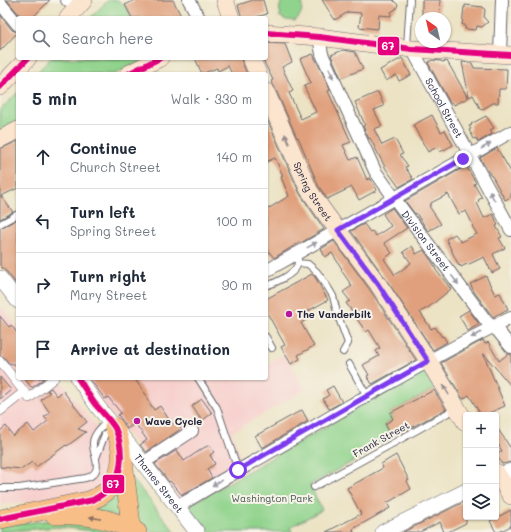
<!DOCTYPE html>
<html lang="en">
<head>
<meta charset="utf-8">
<style>
  :root { --surface:#fff; --page:#f2f2f3; --text:#1f2937; --muted:#747a83; --line:#e0e1e3 }
  body { margin:0; font-family:Mali,sans-serif; background:var(--page); color:var(--text) }
  .controls { position:absolute; right:12px; bottom:12px; display:grid; overflow:hidden; border-radius:4px; box-shadow:0 1px 3px #0004 }
  .controls button { width:36px; height:36px; display:grid; place-items:center; padding:0; border:0; border-bottom:1px solid var(--line); background:var(--surface); color:var(--text); font:20px sans-serif }
  .compass { position:absolute; left:415px; top:12px; width:36px; height:36px; border-radius:50%; background:var(--surface); box-shadow:0 1px 3px #0004; rotate:326deg }
  .stop { position:absolute; width:12px; height:12px; margin:-9px; border:3px solid #7c3aed; border-radius:50%; background:#fff }
  .stop.end { background:#7c3aed; border-color:#fff; box-shadow:0 1px 4px #0008 }
  .list { margin:0; padding:0; list-style:none }
  h2 { display:flex; justify-content:space-between; align-items:center; height:52px; margin:0; padding:0 16px; font-size:17px }
  h2 small { font-size:13px; font-weight:400; color:var(--muted) }
  .list li { display:grid; grid-template-columns:26px 1fr auto; gap:12px; align-items:center; box-sizing:border-box; height:64px; padding:0 16px; border-top:1px solid var(--line) }
  .list b { display:block; font-size:15px; white-space:nowrap }
  .list p { margin:0; font-size:13px; white-space:nowrap; color:var(--muted) }
  .list em { font-size:13px; font-style:normal; color:var(--muted) }
  .icon { flex:none; width:22px; height:22px; fill:none; stroke:currentColor; stroke-width:2; stroke-linecap:round; stroke-linejoin:round }
  .map { position:relative; flex:none; width:511px; height:532px; overflow:hidden }
  .search { position:absolute; background:var(--surface); box-shadow:0 1px 3px #0004; left:16px; top:16px; width:252px; height:44px; display:flex; align-items:center; gap:10px; box-sizing:border-box; padding:0 14px; border-radius:4px; color:var(--muted); font-size:15px }
  .panel { position:absolute; background:var(--surface); box-shadow:0 1px 3px #0004; left:16px; top:72px; width:252px; height:308px; border-radius:4px }
  .map>svg:first-child { display:block }
  .built { fill:#f7d0cd }
  .green { fill:#90d38c; stroke:#597a64 }
  .building { fill:#e0a07d }
  .lines { fill:none; stroke-linecap:round; stroke-linejoin:round }
  .service-casing { stroke:#69666b; stroke-width:8 }
  .pedestrian-casing { stroke:#69666b; stroke-width:10 }
  .minor-casing { stroke:#69666b; stroke-width:14 }
  .tertiary-casing { stroke:#69666b; stroke-width:16 }
  .secondary-casing { stroke:#69666b; stroke-width:18 }
  .primary-casing { stroke:#69666b; stroke-width:20 }
  .service { stroke:#fff; stroke-width:6 }
  .pedestrian { stroke:#fff; stroke-width:9 }
  .minor { stroke:#fff; stroke-width:12 }
  .tertiary { stroke:#fff; stroke-width:15 }
  .secondary { stroke:#fce5cf; stroke-width:17 }
  .primary { stroke:#f7be87; stroke-width:19 }
  .bus-1-casing { stroke:#f7f3e8; stroke-width:9 }
  .bus-1 { stroke:#e5007d; stroke-width:6 }
  .oneway { fill:#9c9ca7 }
  .oneway2 { fill:#9a8d8c }
  .oneway3 { fill:#8c7061 }
  .route { stroke:#7c3aed; stroke-width:5 }
  .poi-dot { fill:#b5179e; stroke:#f7f3e8; stroke-width:1.5 }
  .labels { text-anchor:middle; stroke-width:4; stroke-linejoin:round; paint-order:stroke }
  .street-label { font-size:10px; fill:#22223b; stroke:#f7f3e8 }
  .poi-label { font-size:10px; font-weight:bold; fill:#22223b; stroke:#f7f3e8; text-anchor:start }
  .park-label { font-size:10px; fill:#435753; stroke:#f7f3e8 }
  .line-badge { stroke:#f7f3e8; stroke-width:1.5 }
  .badge-label { font-size:11px; text-anchor:middle; font-weight:bold; fill:#fff }
</style>
</head>
<body>
<div class="map">
<svg width="511" height="532" viewBox="0 0 511 532">
  <rect width="100%" height="100%" fill="#f7f3e8"/>
  <filter id="ink" filterUnits="userSpaceOnUse"><feTurbulence type="fractalNoise" baseFrequency=".025" numOctaves="2"/><feDisplacementMap in="SourceGraphic" scale="8" xChannelSelector="R" yChannelSelector="G"/><feConvolveMatrix kernelMatrix="1 2 1 2 8 2 1 2 1" color-interpolation-filters="sRGB"/></filter>
  <filter id="wash" filterUnits="userSpaceOnUse"><feTurbulence type="fractalNoise" baseFrequency=".012" numOctaves="4" result="noise"/><feDisplacementMap in="SourceGraphic" scale="16" xChannelSelector="R" yChannelSelector="G"/><feGaussianBlur stdDeviation="0.9" result="paint"/><feColorMatrix in="noise" values="0 0 0 0 0 0 0 0 0 0 0 0 0 0 0 0 0 1.4 0 .05"/><feComposite in="paint" operator="in"/></filter>
  <g filter="url(#wash)">
    <rect width="100%" height="100%" fill="#ece3c4"/>
    <path class="built" d="M 0,305 L 18,327 L 18,378 L 58,378 L 109,443 L 113,452 L 110,473 L 101,487 L 80,495 L 0,505 Z
      M 284,354 L 305,390 L 232,432 L 242,463 L 180,499 L 82,378 L 266,378 L 266,364 Z"/>
    <path class="green" d="M 108,0 L 118,0 L 120,2 L 125,5 L 132,18 L 90,18 Z
      M 281,0 L 302,0 C 302,10 303,14 295,21 L 286,20 L 279,16 L 281,14 C 277,7 282,6 281,0 Z
      M 51,58 L 147,58 L 115,74 L 35,74 Z
      M 18,92 L 18,123 L 0,132 L 0,110 Z
      M 423,369 L 435,389 L 390,413 L 393,419 L 385,424 L 391,437 L 368,449 L 370,452 L 310,485 L 322,510 L 290,527 L 292,532 L 209,532 L 189,507 L 195,502 L 348,414 L 348,413 Z
      M 131,477 L 175,532 L 152,532 L 134,523 Z
      M 114,494 L 117,494 L 120,510 L 119,517 L 77,507 Z
      M 54,520 L 77,521 L 120,532 L 99,532 L 69,528 L 56,527 L 0,532 L 0,525 Z"/>
    <g id="blocks">
      <path class="building" d="M 7,0 L 50,0 L 32,18 L 22,18 Z
        M 135,0 L 173,0 L 182,18 L 132,18 L 125,5 Z
        M 253,0 L 263,0 L 267,14 L 253,18 L 242,18 L 238,5 Z
        M 322,0 L 393,0 L 398,5 L 396,9 L 391,12 L 391,16 L 379,15 L 378,29 L 359,27 L 361,13 L 348,12 L 335,20 Z
        M 422,0 L 440,0 L 439,18 L 422,18 Z
        M 465,5 L 483,7 L 485,10 L 484,18 L 488,22 L 482,27 L 477,26 L 476,30 L 465,29 L 465,25 L 462,25 L 464,7 L 465,8 Z
        M 0,15 L 12,30 L 18,32 L 0,51 Z
        M 266,43 L 285,44 L 292,62 L 282,67 L 293,91 L 289,93 L 301,119 L 316,112 L 304,86 L 311,83 L 300,59 L 313,54 L 328,84 L 330,90 L 328,91 L 351,142 L 343,145 L 350,160 L 357,157 L 367,180 L 370,178 L 377,190 L 359,200 L 352,187 L 327,199 L 318,185 L 298,137 L 297,138 L 275,88 L 271,81 L 273,80 L 262,58 L 266,58 Z
        M 343,50 L 355,52 L 363,69 L 341,78 L 331,55 Z
        M 195,58 L 241,58 L 242,62 L 247,74 L 232,74 L 228,66 L 218,71 L 217,68 L 202,74 Z
        M 402,58 L 411,75 L 399,81 L 396,75 L 386,81 L 380,70 Z
        M 432,60 L 441,61 L 442,62 L 447,61 L 468,98 L 454,105 L 452,102 L 450,103 L 428,63 Z
        M 462,62 L 472,63 L 474,68 L 507,69 L 506,89 L 499,89 L 498,103 L 493,103 L 481,110 L 473,95 L 469,97 Z
        M 378,92 L 384,106 L 374,110 L 382,126 L 374,129 L 382,145 L 395,139 L 403,154 L 400,155 L 408,166 L 405,167 L 413,179 L 399,187 L 386,169 L 370,138 L 369,139 L 363,126 L 365,125 L 355,102 Z
        M 432,115 L 441,132 L 445,130 L 453,145 L 440,152 L 437,147 L 428,152 L 413,125 Z
        M 486,116 L 494,128 L 490,130 L 492,134 L 478,142 L 476,138 L 474,139 L 469,130 L 471,129 L 469,126 L 472,125 L 471,124 Z
        M 266,117 L 300,194 L 324,229 L 301,243 L 300,242 L 274,258 L 266,248 L 266,210 L 289,196 L 281,177 L 283,176 L 275,158 L 266,162 Z
        M 18,141 L 18,188 L 1,196 L 13,212 L 0,219 L 0,149 Z
        M 497,148 L 511,172 L 511,197 L 505,200 L 492,176 L 491,176 L 480,158 Z
        M 466,166 L 476,183 L 474,184 L 482,198 L 478,200 L 479,201 L 477,203 L 484,218 L 493,214 L 498,225 L 496,226 L 502,237 L 499,238 L 505,248 L 493,254 L 500,269 L 492,273 L 484,257 L 467,265 L 467,264 L 461,267 L 460,265 L 459,266 L 446,239 L 455,234 L 461,242 L 477,234 L 472,226 L 473,225 L 466,211 L 459,214 L 448,194 L 431,203 L 431,205 L 429,206 L 441,224 L 428,231 L 416,213 L 415,214 L 405,201 Z
        M 392,208 L 407,228 L 384,243 L 392,253 L 384,259 L 395,275 L 411,263 L 403,252 L 412,246 L 416,254 L 424,250 L 436,268 L 435,269 L 451,289 L 429,307 L 420,312 L 431,329 L 435,327 L 442,337 L 443,336 L 447,342 L 433,350 L 386,279 L 351,231 L 364,224 L 370,232 L 372,231 L 376,236 L 391,226 L 383,214 Z
        M 18,219 L 18,286 L 7,272 L 0,266 L 0,228 Z
        M 334,241 L 370,290 L 416,360 L 372,384 L 367,376 L 369,375 L 363,365 L 379,356 L 376,351 L 380,348 L 369,330 L 366,332 L 346,303 L 350,301 L 343,292 L 352,286 L 341,270 L 342,269 L 332,253 L 325,257 L 321,249 Z
        M 312,274 L 315,277 L 328,300 L 308,311 L 311,317 L 301,323 L 314,346 L 298,355 L 300,359 L 291,364 L 281,347 L 285,345 L 266,311 L 266,299 Z
        M 486,276 L 495,295 L 500,293 L 508,309 L 493,317 L 475,293 L 470,284 Z
        M 469,310 L 479,324 L 468,331 L 459,316 Z
        M 0,316 L 9,327 L 11,325 L 18,334 L 18,365 L 9,363 L 4,357 L 0,355 Z
        M 483,340 L 485,344 L 488,342 L 499,361 L 508,354 L 511,354 L 511,386 L 483,353 L 505,406 L 489,413 L 490,415 L 481,415 L 469,395 L 463,399 L 441,363 Z
        M 0,377 L 11,390 L 0,399 Z
        M 24,378 L 43,378 L 44,379 L 33,387 L 31,387 Z
        M 89,378 L 134,378 L 147,396 L 146,397 L 154,410 L 160,406 L 172,424 L 180,419 L 184,425 L 178,431 L 146,452 L 140,445 L 147,440 L 135,423 L 127,429 L 124,423 L 118,415 L 121,413 L 108,397 L 105,399 Z
        M 333,386 L 342,402 L 329,409 L 323,399 L 329,395 L 326,390 Z
        M 51,388 L 57,396 L 63,391 L 87,422 L 78,429 L 86,432 L 67,446 L 66,445 L 36,467 L 32,462 L 22,469 L 0,467 L 0,431 L 6,426 L 13,436 L 28,424 L 34,432 L 48,421 L 44,417 L 50,413 L 41,400 L 50,392 L 47,391 Z
        M 434,390 L 446,409 L 401,433 L 398,428 L 390,433 L 385,424 L 393,419 L 390,413 Z
        M 202,399 L 212,413 L 202,421 L 192,406 Z
        M 302,410 L 308,421 L 262,448 L 255,436 Z
        M 496,426 L 510,447 L 511,446 L 511,462 L 502,464 L 496,455 L 502,451 L 496,441 Z
        M 209,445 L 214,452 L 210,455 L 215,464 L 207,469 L 212,478 L 182,495 L 170,481 L 169,482 L 155,464 L 177,450 L 184,461 L 205,447 L 206,447 Z
        M 396,455 L 409,480 L 407,481 L 411,489 L 387,503 L 390,508 L 353,529 L 354,532 L 326,532 L 361,514 L 347,488 L 383,468 L 381,464 Z
        M 466,501 L 466,523 L 448,532 L 444,532 L 440,522 L 420,532 L 403,532 Z
        M 511,510 L 511,526 L 499,532 L 496,532 L 490,521 Z"/>
    </g>
  </g>
  <g filter="url(#ink)">
    <use href="#blocks" fill-opacity="0" stroke="#69666b" stroke-width="1"/>
    <g class="lines">
      <defs>
        <path id="service" d="M 407,46 L 410,0
          M 0,224 L 18,214
          M 298,263 L 308,264 L 317,272 L 327,286 L 333,296 L 337,313 L 348,343 L 343,352
          M 266,286 C 275,283 293,275 297,266 C 298,264 298,261 298,259
          M 266,337 L 272,348
          M 349,364 L 367,396
          M 198,378 L 217,408 L 238,470
          M 96,458 L 105,434 L 112,428
          M 314,487 L 455,409
          M 0,488 L 19,488 L 86,478 C 106,472 92,455 93,443 C 93,434 103,426 108,420"/>
        <path id="pedestrian" d="M 0,361 L 29,398 L 54,378
          M 0,411 L 24,392"/>
        <g id="minor">
          <path d="M 67,0 L 72,4 L 78,7"/>
          <path d="M 189,0 L 199,18"/>
          <path d="M 0,3 L 18,25"/>
          <path id="s1" d="M 319,37 L 322,54 L 375,171 L 397,202 L 487,322 L 498,331 L 511,347"/>
          <path id="s2" d="M 412,49 L 511,230"/>
          <path d="M 500,54 L 502,0"/>
          <path d="M 266,271 L 511,132"/>
          <path d="M 143,463 L 192,431"/>
          <path d="M 177,507 C 235,472 293,439 351,405 C 404,375 456,344 511,318"/>
        </g>
        <g id="tertiary">
          <path d="M 0,278 L 18,301"/>
          <path id="s3" d="M 78,378 L 98,407 L 133,450 L 197,532"/>
          <path d="M 496,476 L 511,471"/>
          <path d="M 383,532 L 466,491"/>
        </g>
        <g id="secondary">
          <path d="M 225,0 L 231,18"/>
          <path d="M 68,18 L 84,0"/>
          <path d="M 266,33 L 319,37 L 412,49 L 511,55"/>
          <path d="M 251,58 L 258,74"/>
          <path d="M 128,74 L 160,58"/>
          <path d="M 0,87 L 28,58"/>
          <path id="s4" d="M 266,92 L 309,190 L 325,213 L 378,284 L 426,357 L 466,423"/>
          <path d="M 0,139 L 18,130"/>
          <path d="M 496,472 L 511,496"/>
        </g>
        <path id="primary" d="M 123,462 L 132,532
          M 55,515 C 83,514 113,519 137,532
          M 1,519 L 88,501 C 122,491 128,456 114,427"/>
      </defs>
      <use href="#service" class="service-casing"/>
      <use href="#pedestrian" class="pedestrian-casing"/>
      <use href="#minor" class="minor-casing"/>
      <use href="#tertiary" class="tertiary-casing"/>
      <use href="#secondary" class="secondary-casing"/>
      <use href="#primary" class="primary-casing"/>
      <use href="#service" class="service"/>
      <use href="#pedestrian" class="pedestrian"/>
      <use href="#minor" class="minor"/>
      <use href="#tertiary" class="tertiary"/>
      <use href="#secondary" class="secondary"/>
      <use href="#primary" class="primary"/>
      <defs>
        <path id="bus-1" d="M 266,33 L 319,37 L 412,49 L 511,55
          M 128,74 L 160,58
          M 0,87 L 28,58
          M 0,519 L 93,500 C 99,496 106,493 111,487 C 124,472 123,446 115,428 C 110,420 102,412 95,404 C 89,396 84,387 78,378"/>
      </defs>
      <use href="#bus-1" class="bus-1-casing"/>
      <use href="#bus-1" class="bus-1"/>
    </g>
    <defs><path id="oneway-solid" d="M-6-.8H1V-3.2L6.5 0L1 3.2V.8H-6Z"/></defs>
    <g class="oneway">
      <use href="#oneway-solid" transform="translate(331 73) rotate(66)"/>
      <use href="#oneway-solid" transform="translate(486 146) rotate(-30)"/>
      <use href="#oneway-solid" transform="translate(492 196) rotate(-119)"/>
      <use href="#oneway-solid" transform="translate(312 245) rotate(-29)"/>
      <use href="#oneway-solid" transform="translate(455 280) rotate(53)"/>
      <use href="#oneway-solid" transform="translate(476 335) rotate(152)"/>
      <use href="#oneway-solid" transform="translate(217 483) rotate(149)"/>
    </g>
    <g class="oneway2">
      <use href="#oneway-solid" transform="translate(287 139) rotate(-114)"/>
      <use href="#oneway-solid" transform="translate(446 390) rotate(-121)"/>
    </g>
    <use class="oneway3" href="#oneway-solid" transform="translate(95 518) rotate(-169)"/>
  </g>
  <g class="lines" filter="url(#ink)">
    <path class="route" d="M 238,470 L 428,361 L 378,284 L 338,230 L 463,159"/>
  </g>
  <g class="poi-dot">
    <circle cx="289" cy="314" r="4"/>
    <circle cx="137" cy="421" r="4"/>
  </g>
  <g class="labels">
    <g class="street-label">
      <text dy="4" stroke="none"><textPath href="#s2" startOffset="67">School Street</textPath></text>
      <text dy="4" stroke="none"><textPath href="#s4" startOffset="110">Spring Street</textPath></text>
      <text dy="4" stroke="none"><textPath href="#s1" startOffset="232">Division Street</textPath></text>
      <text transform="translate(381 439) rotate(-29)" y="4">Frank Street</text>
      <text dy="4" stroke="none"><textPath href="#s3" startOffset="133">Thames Street</textPath></text>
    </g>
    <g class="poi-label">
      <text x="297" y="318">The Vanderbilt</text>
      <text x="145" y="425">Wave Cycle</text>
    </g>
    <g class="park-label">
      <text x="272" y="502">Washington Park</text>
    </g>
  </g>
  <g class="line-badge">
    <rect x="377" y="36" width="23" height="20" rx="4" fill="#e5007d"/>
    <rect x="102" y="474" width="23" height="20" rx="4" fill="#e5007d"/>
  </g>
  <g class="badge-label">
    <text x="388" y="50">67</text>
    <text x="113" y="488">67</text>
  </g>
</svg>
<div class="controls">
<button>+</button>
<button>−</button>
<button><svg class="icon" aria-label="layers" viewBox="0 0 24 24"><path d="M12 4l9 5-9 5-9-5zM3 14l9 5 9-5"/></svg></button>
</div>
<svg class="compass" viewBox="-18 -18 36 36"><path d="M0-13l5 13h-10z" fill="#e53935"/><path d="M0 13l5-13h-10z" fill="#747a83"/></svg>
<div class="stop" style="left:238px;top:470px"></div>
<div class="stop end" style="left:463px;top:159px"></div>
<div class="search"><svg class="icon" aria-label="search" viewBox="0 0 24 24"><circle cx="10" cy="10" r="6"/><path d="M15 15l6 6"/></svg>Search here</div>
<section class="panel">
<h2>5 min<small>Walk · 330 m</small></h2>
<ul class="list">
<li><svg class="icon" aria-label="ahead" viewBox="0 0 24 24"><path d="M12 20V5M6 11l6-6 6 6"/></svg><div><b>Continue</b><p>Church Street</p></div><em>140 m</em></li>
<li><svg class="icon" aria-label="left" viewBox="0 0 24 24"><path d="M17 20v-9H6M10 6l-5 5 5 5"/></svg><div><b>Turn left</b><p>Spring Street</p></div><em>100 m</em></li>
<li><svg class="icon" aria-label="right" viewBox="0 0 24 24"><path d="M7 20v-9h11M14 6l5 5-5 5"/></svg><div><b>Turn right</b><p>Mary Street</p></div><em>90 m</em></li>
<li><svg class="icon" aria-label="arrive" viewBox="0 0 24 24"><path d="M6 21V4h12l-3 4 3 4H6"/></svg><div><b>Arrive at destination</b></div></li>
</ul>
</section>
</div>
</body>
</html>
